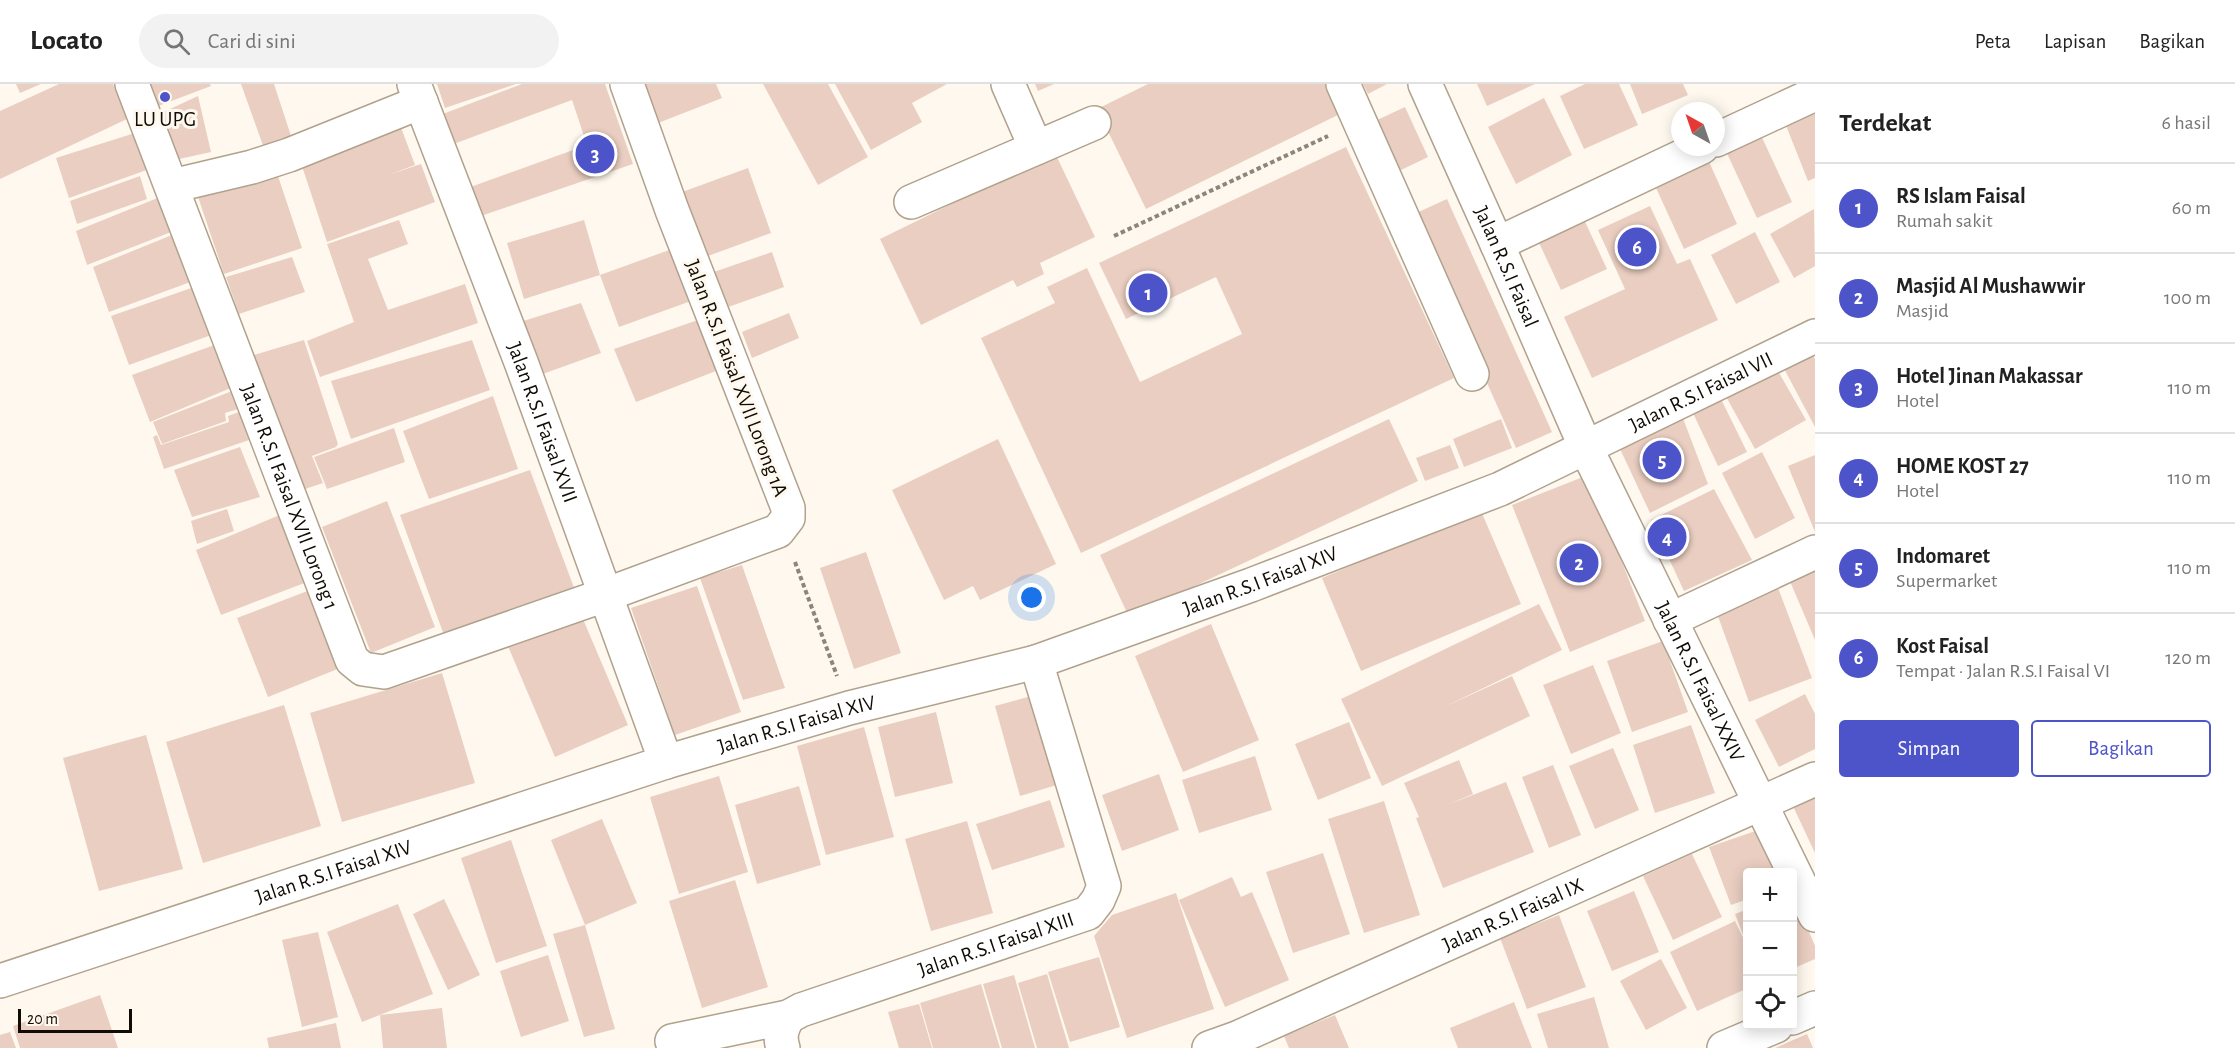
<!DOCTYPE html>
<html lang="id">
<head>
<meta charset="utf-8">
<style>
  :root { --surface:#fff; --page:#f2f2f2; --text:#222; --muted:#767676; --line:#e0e0e0; --accent:#4d53c9 }
  body { margin:0; font-family:"Alegreya Sans",sans-serif; background:var(--page); color:var(--text) }
  .controls { position:absolute; right:18px; bottom:18px; display:grid; overflow:hidden; border-radius:6px; box-shadow:0 3px 15px #0003 }
  .controls button { width:54px; height:54px; display:grid; place-items:center; padding:0; border:0; border-bottom:2px solid var(--line); background:var(--surface); color:var(--text); font:30px sans-serif }
  .compass { position:absolute; left:1671px; top:18px; width:54px; height:54px; border-radius:50%; background:var(--surface); box-shadow:0 3px 15px #0003; rotate:320deg }
  .scale { position:absolute; left:18px; bottom:15px; width:114px; box-sizing:border-box; padding-left:6px; border:3px solid #100c05; border-top:0; font-size:16px; line-height:21px; white-space:nowrap; color:#100c05; -webkit-text-stroke:4px #fef8ee; paint-order:stroke }
  .you { position:absolute; left:1032px; top:514px; width:21px; height:21px; margin:-15px; border:4px solid #fff; border-radius:50%; background:#1a73e8; box-shadow:0 0 0 9px #1a73e833 }
  .badge { display:grid; place-items:center; width:39px; height:39px; border-radius:50%; background:var(--accent); color:#fff; font-size:20px; font-weight:700 }
  .pin { position:absolute; translate:-50% -50%; border:3px solid #fff; box-shadow:0 2px 6px #0006 }
  .list { margin:0; padding:0; list-style:none }
  h2 { display:flex; justify-content:space-between; align-items:center; height:78px; margin:0; padding:0 24px; font-size:26px }
  h2 small { font-size:20px; font-weight:400; color:var(--muted) }
  .list li { display:grid; grid-template-columns:39px 1fr auto; gap:18px; align-items:center; box-sizing:border-box; height:90px; padding:0 24px; border-top:2px solid var(--line) }
  .list b { display:block; font-size:22px; white-space:nowrap }
  .list p { margin:0; font-size:20px; white-space:nowrap; color:var(--muted) }
  .list em { font-size:20px; font-style:normal; color:var(--muted) }
  .actions { display:flex; gap:12px; padding:18px 24px }
  .actions a { flex:1; padding:14px 0; border:2px solid var(--accent); border-radius:6px; text-align:center; font-size:21px; color:var(--accent) }
  .actions .main { background:var(--accent); color:#fff }
  .icon { flex:none; width:33px; height:33px; fill:none; stroke:currentColor; stroke-width:2; stroke-linecap:round; stroke-linejoin:round }
  .map { position:relative; flex:none; width:1815px; height:964px; overflow:hidden }
  header { display:flex; align-items:center; gap:36px; box-sizing:border-box; height:84px; padding:0 30px; background:var(--surface); border-bottom:2px solid var(--line) }
  header strong { font-size:28px }
  nav { display:flex; gap:33px; margin-inline-start:auto; font-size:21px }
  .search { width:420px; height:54px; background:var(--page); display:flex; align-items:center; gap:15px; box-sizing:border-box; padding:0 21px; border-radius:33px; color:var(--muted); font-size:22px }
  main { display:flex }
  aside { flex:1; background:var(--surface) }
  .map>svg:first-child { display:block }
  .building { fill:#eacec1 }
  .lines { fill:none; stroke-linecap:round; stroke-linejoin:round }
  .minor-casing { stroke:#b0a28c; stroke-width:36 }
  .path { stroke:#8b867d; stroke-width:4; stroke-dasharray:4.5 3; stroke-linecap:butt }
  .minor { stroke:#fff; stroke-width:33 }
  .poi-dot { fill:#4d53c9; stroke:#fef8ee; stroke-width:2 }
  .labels { text-anchor:middle; stroke-width:6; stroke-linejoin:round; paint-order:stroke }
  .poi-label { font-size:21px; fill:#100c05; stroke:#fef8ee }
  .street-label { font-size:21px; fill:#100c05; stroke:#fef8ee }
</style>
</head>
<body>
<header>
<strong>Locato</strong>
<div class="search"><svg class="icon" aria-label="search" viewBox="0 0 24 24"><circle cx="10" cy="10" r="6"/><path d="M15 15l6 6"/></svg>Cari di sini</div>
<nav><a>Peta</a><a>Lapisan</a><a>Bagikan</a></nav>
</header>
<main>
<div class="map">
<svg width="1815" height="964" viewBox="0 0 1815 964">
  <rect width="100%" height="100%" fill="#fef8ee"/>
  <path class="building" d="M 16,0 L 41,0 L 20,9 Z
    M 59,0 L 113,0 L 127,35 L 0,95 L 0,27 Z
    M 144,0 L 210,0 L 211,2 L 153,24 Z
    M 241,0 L 274,0 L 293,58 L 265,67 Z
    M 437,0 L 516,0 L 445,24 Z
    M 522,0 L 605,0 L 633,80 L 475,134 L 465,105 L 587,61 L 572,16 L 451,61 L 440,31 Z
    M 632,0 L 716,0 L 722,14 L 648,43 Z
    M 763,0 L 828,0 L 868,73 L 818,101 Z
    M 835,0 L 947,0 L 912,19 L 922,38 L 871,66 Z
    M 1035,0 L 1054,0 L 1038,7 Z
    M 1148,0 L 1328,0 L 1342,29 L 1146,125 L 1097,25 Z
    M 1363,0 L 1387,0 L 1368,10 Z
    M 1477,0 L 1535,0 L 1487,22 Z
    M 1585,0 L 1619,0 L 1638,41 L 1584,65 L 1560,12 Z
    M 1630,0 L 1683,0 L 1688,11 L 1642,30 Z
    M 198,12 L 211,68 L 179,75 L 155,32 Z
    M 1544,14 L 1572,71 L 1516,100 L 1488,43 Z
    M 1405,23 L 1428,73 L 1399,87 L 1375,37 Z
    M 1815,27 L 1815,94 L 1808,97 L 1785,39 Z
    M 399,38 L 415,81 L 388,91 L 421,80 L 435,118 L 327,158 L 300,76 Z
    M 1759,47 L 1792,118 L 1757,134 L 1724,63 Z
    M 138,48 L 152,84 L 69,114 L 56,74 Z
    M 1346,63 L 1454,294 L 1081,469 L 981,254 L 1055,219 L 1047,203 L 1087,184 L 1140,298 L 1242,250 L 1216,193 L 1126,235 L 1099,179 Z
    M 1055,69 L 1095,153 L 1040,179 L 1044,190 L 1017,203 L 1013,196 L 921,241 L 880,155 Z
    M 1706,71 L 1737,140 L 1684,165 L 1652,95 Z
    M 274,80 L 302,164 L 224,190 L 196,107 Z
    M 748,84 L 771,149 L 697,176 L 674,111 Z
    M 140,92 L 147,115 L 77,140 L 70,117 Z
    M 160,113 L 171,148 L 87,181 L 76,147 Z
    M 1447,115 L 1552,348 L 1516,364 L 1412,131 Z
    M 1650,122 L 1677,180 L 1690,175 L 1718,236 L 1592,294 L 1564,233 L 1625,205 L 1598,146 Z
    M 1814,125 L 1815,182 L 1794,194 L 1770,150 Z
    M 1581,129 L 1607,185 L 1561,206 L 1535,150 Z
    M 399,136 L 408,160 L 368,175 L 388,226 L 465,200 L 478,239 L 320,293 L 307,257 L 354,238 L 327,160 Z
    M 584,136 L 600,191 L 524,215 L 507,159 Z
    M 1755,148 L 1780,198 L 1736,220 L 1711,171 Z
    M 177,149 L 193,197 L 109,228 L 93,183 Z
    M 672,165 L 691,217 L 619,243 L 600,191 Z
    M 772,168 L 784,203 L 717,227 L 705,191 Z
    M 292,173 L 305,208 L 239,230 L 226,193 Z
    M 197,202 L 214,250 L 129,281 L 111,232 Z
    M 581,219 L 601,269 L 540,291 L 517,239 Z
    M 789,229 L 799,254 L 752,274 L 742,248 Z
    M 698,236 L 716,287 L 636,318 L 614,265 Z
    M 304,256 L 338,360 L 336,363 L 312,372 L 323,399 L 299,407 L 247,273 Z
    M 472,256 L 490,306 L 351,355 L 331,297 Z
    M 217,260 L 233,303 L 150,338 L 132,291 Z
    M 1809,264 L 1815,275 L 1815,343 L 1781,279 Z
    M 1774,280 L 1806,336 L 1755,365 L 1724,309 Z
    M 232,307 L 238,325 L 225,329 L 226,337 L 162,360 L 153,338 Z
    M 493,312 L 518,385 L 429,415 L 403,347 Z
    M 1720,313 L 1747,368 L 1718,382 L 1692,327 Z
    M 1679,324 L 1708,400 L 1650,429 L 1614,352 Z
    M 242,327 L 252,355 L 164,385 L 153,353 L 157,351 L 161,361 L 229,338 L 228,332 Z
    M 1389,335 L 1418,397 L 1129,533 L 1100,471 Z
    M 1501,335 L 1512,364 L 1464,383 L 1453,355 Z
    M 394,344 L 405,378 L 327,405 L 314,373 Z
    M 998,355 L 1056,480 L 980,516 L 973,502 L 944,516 L 892,406 Z
    M 1450,361 L 1459,384 L 1425,397 L 1416,374 Z
    M 240,363 L 260,413 L 192,433 L 174,386 Z
    M 1762,368 L 1795,434 L 1755,455 L 1722,389 Z
    M 1815,371 L 1815,448 L 1788,382 Z
    M 530,386 L 579,517 L 448,562 L 400,431 Z
    M 1588,391 L 1645,537 L 1570,568 L 1512,421 Z
    M 1714,405 L 1752,476 L 1684,507 L 1651,436 Z
    M 387,417 L 435,543 L 371,569 L 322,443 Z
    M 227,425 L 234,447 L 197,460 L 191,437 Z
    M 1481,427 L 1521,520 L 1361,587 L 1322,494 Z
    M 282,430 L 307,498 L 221,531 L 196,466 Z
    M 866,468 L 901,569 L 854,585 L 820,484 Z
    M 742,481 L 785,604 L 743,616 L 700,494 Z
    M 1815,484 L 1815,556 L 1789,495 Z
    M 1777,501 L 1812,594 L 1749,618 L 1715,524 Z
    M 697,502 L 741,628 L 675,651 L 631,524 Z
    M 310,506 L 340,584 L 268,613 L 237,534 Z
    M 1539,520 L 1562,566 L 1444,623 L 1512,592 L 1530,632 L 1382,702 L 1341,615 Z
    M 580,528 L 628,641 L 555,673 L 507,560 Z
    M 1211,540 L 1259,656 L 1183,688 L 1135,572 Z
    M 1663,557 L 1688,628 L 1632,648 L 1607,577 Z
    M 1593,581 L 1621,649 L 1571,670 L 1543,601 Z
    M 442,589 L 475,699 L 342,738 L 310,629 Z
    M 1042,609 L 1067,698 L 1020,712 L 995,622 Z
    M 1805,610 L 1815,630 L 1815,665 L 1779,683 L 1755,636 Z
    M 284,621 L 321,742 L 203,779 L 166,658 Z
    M 936,628 L 953,699 L 895,713 L 878,643 Z
    M 1349,638 L 1371,694 L 1318,716 L 1295,660 Z
    M 1691,641 L 1715,709 L 1655,729 L 1633,661 Z
    M 864,643 L 894,753 L 826,771 L 797,662 Z
    M 146,651 L 183,785 L 99,807 L 63,674 Z
    M 1613,664 L 1639,726 L 1595,745 L 1569,682 Z
    M 1255,672 L 1272,726 L 1199,749 L 1182,696 Z
    M 1459,676 L 1473,710 L 1447,721 L 1506,698 L 1534,768 L 1443,804 L 1416,734 L 1419,733 L 1404,699 Z
    M 1553,681 L 1581,751 L 1549,764 L 1522,693 Z
    M 1159,690 L 1179,746 L 1122,767 L 1102,711 Z
    M 719,692 L 748,788 L 679,810 L 650,713 Z
    M 799,702 L 821,781 L 757,800 L 735,721 Z
    M 1815,706 L 1815,769 L 1791,718 Z
    M 1050,716 L 1065,763 L 992,786 L 976,740 Z
    M 1384,717 L 1420,831 L 1364,849 L 1328,735 Z
    M 602,735 L 637,819 L 585,841 L 551,756 Z
    M 967,737 L 993,829 L 931,847 L 905,755 Z
    M 1767,743 L 1783,788 L 1748,788 L 1748,815 L 1731,821 L 1709,763 Z
    M 511,756 L 547,862 L 496,879 L 461,774 Z
    M 1323,769 L 1350,850 L 1293,869 L 1266,788 Z
    M 1692,770 L 1722,833 L 1673,856 L 1643,792 Z
    M 1232,793 L 1241,813 L 1252,808 L 1289,896 L 1225,923 L 1179,816 Z
    M 735,796 L 768,903 L 702,924 L 669,817 Z
    M 1634,807 L 1659,868 L 1612,887 L 1587,827 Z
    M 1792,807 L 1815,862 L 1815,875 L 1792,885 Z
    M 1176,809 L 1214,925 L 1127,954 L 1094,852 L 1112,831 Z
    M 444,815 L 480,891 L 448,906 L 413,830 Z
    M 398,820 L 433,910 L 362,938 L 327,848 Z
    M 1748,825 L 1748,861 L 1747,861 L 1735,830 Z
    M 1559,831 L 1586,903 L 1527,925 L 1500,854 Z
    M 1735,837 L 1748,864 L 1748,904 L 1697,927 L 1670,868 Z
    M 585,841 L 615,945 L 584,953 L 553,850 Z
    M 318,848 L 338,933 L 302,943 L 282,856 Z
    M 548,871 L 569,937 L 521,953 L 500,887 Z
    M 1099,873 L 1120,943 L 1070,958 L 1048,888 Z
    M 1661,875 L 1687,924 L 1646,946 L 1620,897 Z
    M 1047,890 L 1069,964 L 1037,964 L 1018,899 Z
    M 1014,891 L 1035,964 L 1002,964 L 983,900 Z
    M 981,900 L 1000,964 L 933,964 L 920,919 Z
    M 100,911 L 118,964 L 20,964 L 13,942 Z
    M 1594,913 L 1609,964 L 1548,964 L 1537,930 Z
    M 1514,918 L 1532,964 L 1458,964 L 1450,944 Z
    M 919,920 L 932,964 L 899,964 L 888,928 Z
    M 442,924 L 447,964 L 383,964 L 380,931 Z
    M 1335,931 L 1349,964 L 1289,964 L 1284,952 Z
    M 336,939 L 341,964 L 269,964 L 267,954 Z
    M 10,948 L 16,964 L 0,964 L 0,951 Z
    M 1807,950 L 1813,964 L 1775,964 Z"/>
  <g class="lines">
    <defs>
      <g id="minor">
        <path id="s1" d="M 132,0 L 352,576 L 363,585 L 384,588 L 605,511 L 778,447 L 788,434 L 788,424 L 672,126 L 627,0"/>
        <path id="s2" d="M 414,0 L 521,278 L 666,678"/>
        <path d="M 1008,0 L 1036,64"/>
        <path d="M 1343,0 L 1472,290"/>
        <path id="s3" d="M 1425,0 L 1497,160 L 1586,364 L 1815,831"/>
        <path d="M 1716,56 L 1815,10"/>
        <path d="M 172,102 L 252,83 L 289,71 L 421,18"/>
        <path d="M 911,118 L 1094,39"/>
        <path d="M 1497,160 L 1702,63"/>
        <path d="M 1670,536 L 1815,468"/>
        <path id="s4" d="M 0,897 L 666,678 L 849,624 L 1036,578 L 1251,501 L 1500,405 L 1815,252"/>
        <path d="M 1792,934 L 1815,924"/>
        <path id="s5" d="M 672,957 L 788,933 L 801,926 L 1088,829 L 1098,816 L 1104,802 L 1036,578"/>
        <path d="M 783,964 C 779,952 782,944 788,933"/>
        <path id="s6" d="M 1209,964 L 1237,954 L 1815,695"/>
        <path d="M 1724,964 L 1776,942"/>
      </g>
    </defs>
    <use href="#minor" class="minor-casing"/>
    <path class="path" d="M 1114,152 L 1328,52
      M 795,478 L 837,592"/>
    <use href="#minor" class="minor"/>
  </g>
  <circle class="poi-dot" cx="165" cy="13" r="6"/>
  <g class="labels">
    <g class="poi-label">
      <text x="165" y="42">LU UPG</text>
    </g>
    <g class="street-label">
      <text dy="7" stroke="none"><textPath href="#s3" startOffset="200">Jalan R.S.I Faisal</textPath></text>
      <text transform="translate(737 294) rotate(69)" y="7">Jalan R.S.I Faisal XVII Lorong 1A</text>
      <text dy="7" stroke="none"><textPath href="#s4" startOffset="1803">Jalan R.S.I Faisal VII</textPath></text>
      <text dy="7" stroke="none"><textPath href="#s2" startOffset="362">Jalan R.S.I Faisal XVII</textPath></text>
      <text dy="7" stroke="none"><textPath href="#s1" startOffset="442">Jalan R.S.I Faisal XVII Lorong 1</textPath></text>
      <text dy="7" stroke="none"><textPath href="#s4" startOffset="1323">Jalan R.S.I Faisal XIV</textPath></text>
      <text dy="7" stroke="none"><textPath href="#s3" startOffset="658">Jalan R.S.I Faisal XXIV</textPath></text>
      <text dy="7" stroke="none"><textPath href="#s4" startOffset="837">Jalan R.S.I Faisal XIV</textPath></text>
      <text dy="7" stroke="none"><textPath href="#s4" startOffset="351">Jalan R.S.I Faisal XIV</textPath></text>
      <text dy="7" stroke="none"><textPath href="#s6" startOffset="332">Jalan R.S.I Faisal IX</textPath></text>
      <text dy="7" stroke="none"><textPath href="#s5" startOffset="339">Jalan R.S.I Faisal XIII</textPath></text>
    </g>
  </g>
</svg>
<div class="controls">
<button>+</button>
<button>−</button>
<button><svg class="icon" aria-label="locate" viewBox="0 0 24 24"><circle cx="12" cy="12" r="6"/><path d="M12 2v4M12 18v4M2 12h4M18 12h4"/></svg></button>
</div>
<svg class="compass" viewBox="-18 -18 36 36"><path d="M0-13l5 13h-10z" fill="#e53935"/><path d="M0 13l5-13h-10z" fill="#767676"/></svg>
<div class="scale">20 m</div>
<div class="you"></div>
<div class="pin badge" style="left:1148px;top:209px">1</div>
<div class="pin badge" style="left:1579px;top:479px">2</div>
<div class="pin badge" style="left:595px;top:70px">3</div>
<div class="pin badge" style="left:1667px;top:453px">4</div>
<div class="pin badge" style="left:1662px;top:376px">5</div>
<div class="pin badge" style="left:1637px;top:163px">6</div>
</div>
<aside>
<h2>Terdekat<small>6 hasil</small></h2>
<ul class="list">
<li><span class="badge">1</span><div><b>RS Islam Faisal</b><p>Rumah sakit</p></div><em>60 m</em></li>
<li><span class="badge">2</span><div><b>Masjid Al Mushawwir</b><p>Masjid</p></div><em>100 m</em></li>
<li><span class="badge">3</span><div><b>Hotel Jinan Makassar</b><p>Hotel</p></div><em>110 m</em></li>
<li><span class="badge">4</span><div><b>HOME KOST 27</b><p>Hotel</p></div><em>110 m</em></li>
<li><span class="badge">5</span><div><b>Indomaret</b><p>Supermarket</p></div><em>110 m</em></li>
<li><span class="badge">6</span><div><b>Kost Faisal</b><p>Tempat · Jalan R.S.I Faisal VI</p></div><em>120 m</em></li>
</ul>
<div class="actions"><a class="main">Simpan</a><a>Bagikan</a></div>
</aside>
</main>
</body>
</html>
